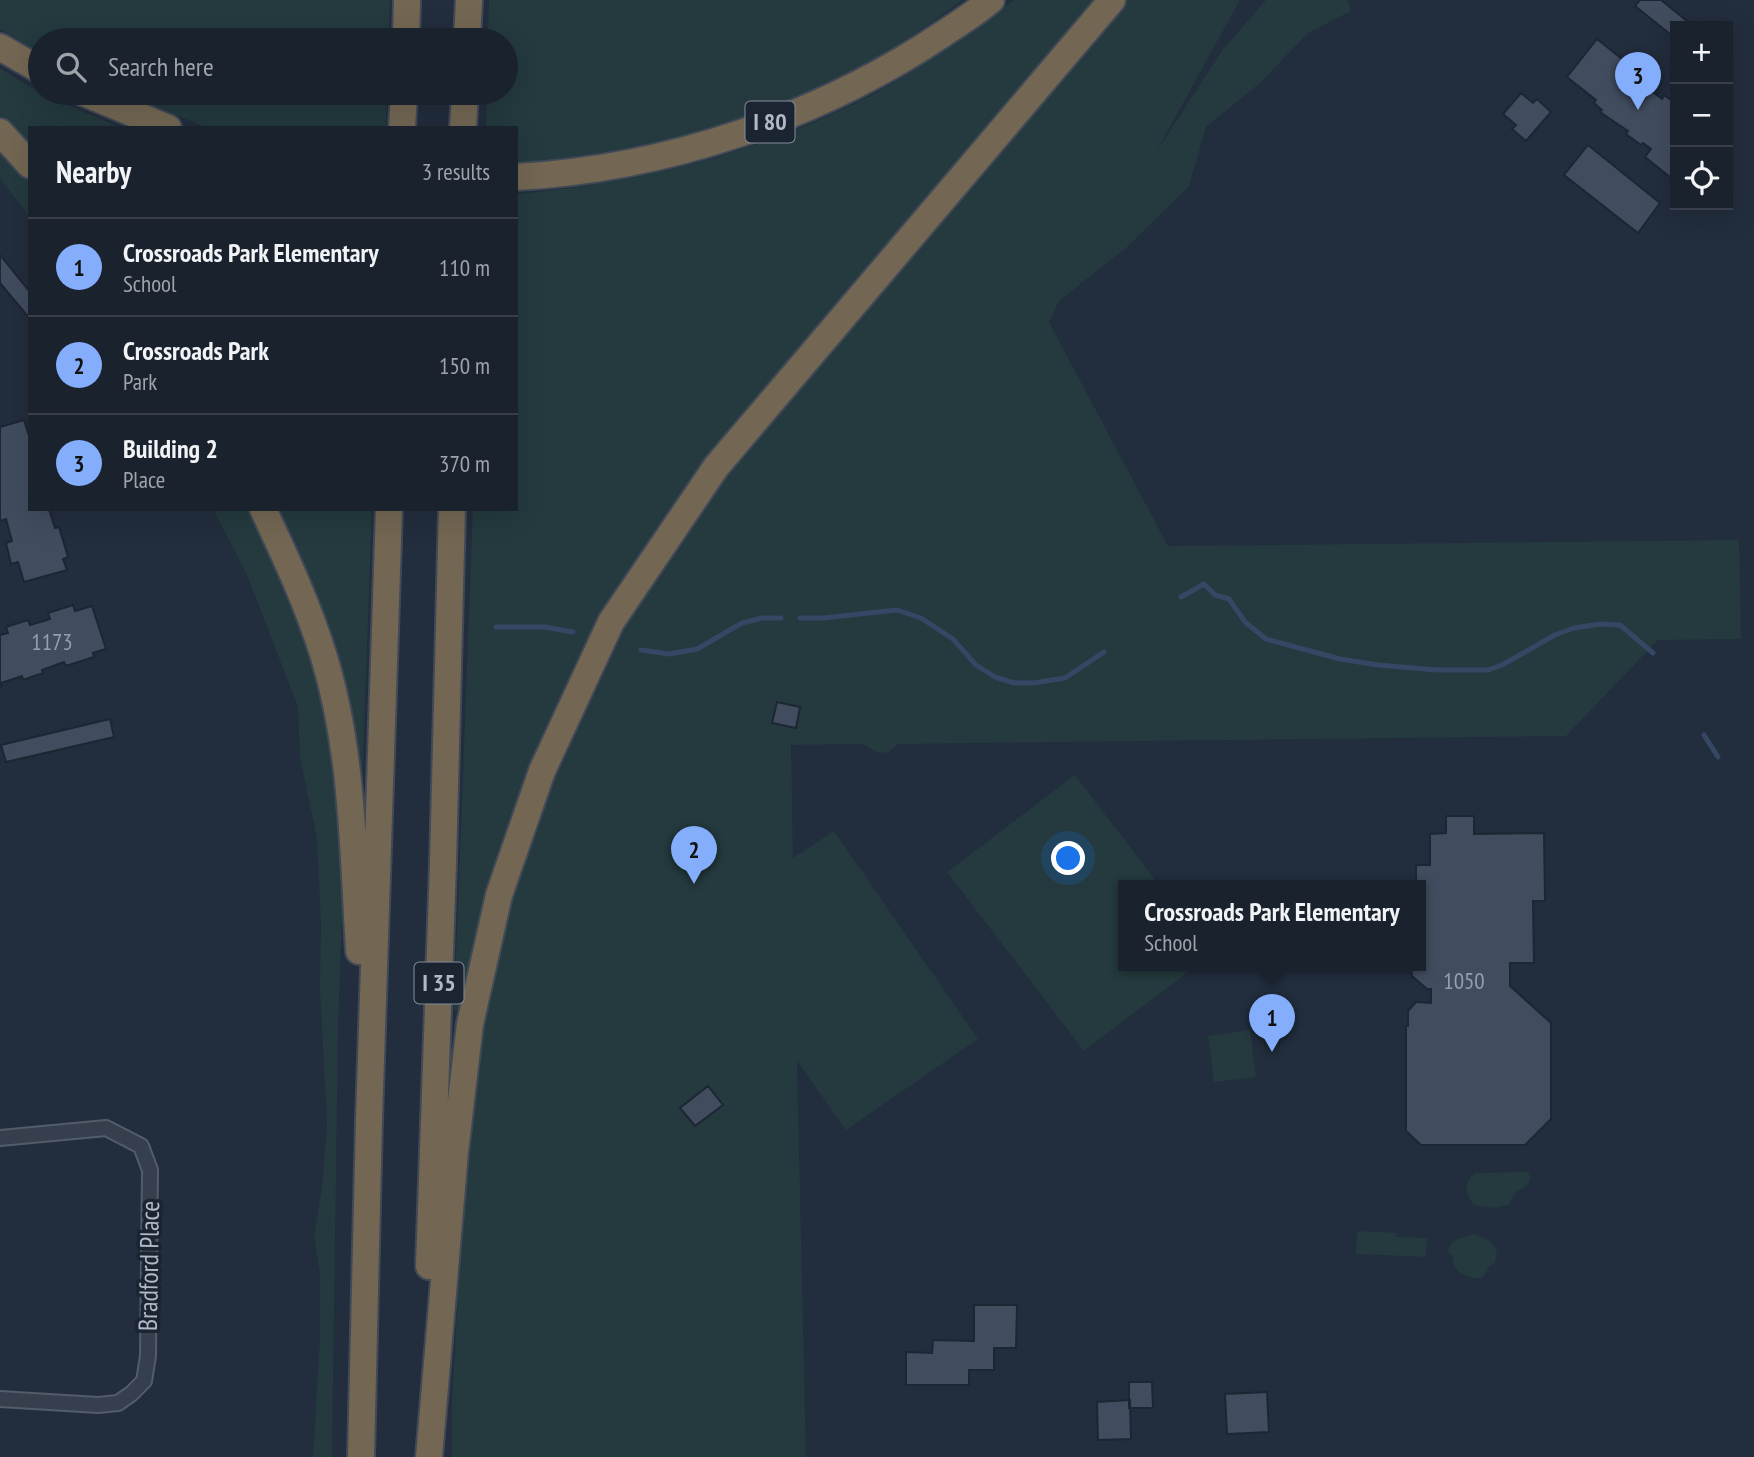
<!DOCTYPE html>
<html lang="en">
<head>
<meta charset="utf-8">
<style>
  :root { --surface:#1a222e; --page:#272f3a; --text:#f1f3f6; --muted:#9fa4aa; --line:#383f4a; --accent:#84aefb }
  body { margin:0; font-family:"PT Sans Narrow",sans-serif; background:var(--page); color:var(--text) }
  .controls { position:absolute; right:21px; top:21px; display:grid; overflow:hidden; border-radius:0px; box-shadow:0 7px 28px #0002 }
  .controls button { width:63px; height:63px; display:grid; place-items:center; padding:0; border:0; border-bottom:2px solid var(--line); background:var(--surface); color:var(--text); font:35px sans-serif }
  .you { position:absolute; left:1069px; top:859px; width:24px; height:24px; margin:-18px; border:5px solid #fff; border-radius:50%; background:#1a73e8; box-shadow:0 0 0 10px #1a73e833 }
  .badge { display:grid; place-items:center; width:46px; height:46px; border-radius:50%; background:var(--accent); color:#111; font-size:23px; font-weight:700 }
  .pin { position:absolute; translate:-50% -58px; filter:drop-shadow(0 2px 4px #0008) }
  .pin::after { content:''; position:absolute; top:37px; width:24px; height:21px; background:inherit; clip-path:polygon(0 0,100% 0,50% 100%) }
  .popup { position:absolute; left:1118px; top:880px; width:308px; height:91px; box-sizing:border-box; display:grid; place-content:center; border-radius:0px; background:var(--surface); filter:drop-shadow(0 2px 5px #0005); font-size:23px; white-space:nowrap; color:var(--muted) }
  .popup b { font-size:26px; color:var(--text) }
  .popup::after { content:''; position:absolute; left:50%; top:100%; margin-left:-14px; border:14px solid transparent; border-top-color:var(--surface) }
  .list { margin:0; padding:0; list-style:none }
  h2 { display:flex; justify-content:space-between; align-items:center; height:91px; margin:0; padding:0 28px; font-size:30px }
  h2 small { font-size:23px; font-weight:400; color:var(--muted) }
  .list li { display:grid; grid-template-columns:46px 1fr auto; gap:21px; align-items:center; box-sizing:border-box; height:98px; padding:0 28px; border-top:2px solid var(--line) }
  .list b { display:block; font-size:26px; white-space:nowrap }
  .list p { margin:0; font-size:23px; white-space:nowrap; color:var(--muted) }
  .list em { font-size:23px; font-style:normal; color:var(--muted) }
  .icon { flex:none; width:38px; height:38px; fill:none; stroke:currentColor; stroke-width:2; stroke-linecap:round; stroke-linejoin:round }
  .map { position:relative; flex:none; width:1754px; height:1457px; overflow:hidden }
  .search { position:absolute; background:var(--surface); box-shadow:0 7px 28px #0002; left:28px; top:28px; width:490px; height:77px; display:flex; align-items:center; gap:18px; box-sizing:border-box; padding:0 24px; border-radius:38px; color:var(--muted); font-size:26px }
  .panel { position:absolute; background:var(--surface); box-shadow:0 7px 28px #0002; left:28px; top:126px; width:490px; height:385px; border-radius:0px }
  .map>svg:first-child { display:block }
  .green { fill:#243a3e }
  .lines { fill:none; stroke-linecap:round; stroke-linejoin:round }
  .stream { stroke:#354764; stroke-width:5 }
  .building { fill:#414c5f; stroke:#1d2633; stroke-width:2 }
  .street-casing { stroke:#545c6a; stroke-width:18 }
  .highway-casing { stroke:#414957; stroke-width:30 }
  .street { stroke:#363f4d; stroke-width:14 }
  .highway { stroke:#736753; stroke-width:26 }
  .labels { text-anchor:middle; stroke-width:7; stroke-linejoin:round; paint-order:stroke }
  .number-label { font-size:23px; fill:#959eae }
  .shield { fill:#1b2431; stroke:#848c9b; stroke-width:2 }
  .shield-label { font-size:24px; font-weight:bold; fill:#b1b9c8 }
  .street-label { font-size:26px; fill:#b1b9c8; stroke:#1b2431 }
</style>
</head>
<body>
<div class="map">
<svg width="1754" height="1457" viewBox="0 0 1754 1457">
  <rect width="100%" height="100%" fill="#222d3d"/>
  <path class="green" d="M 0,0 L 390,0 L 389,40 L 40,40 L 40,53 L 0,29 Z
    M 489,0 L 963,0 C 932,22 902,44 869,62 C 770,117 630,160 516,163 L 516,128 L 486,128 L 487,93 L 506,93 L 506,40 L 488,40 Z
    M 1014,0 L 1098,0 L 688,486 L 624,580 L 518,802 L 491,884 L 462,1009 L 454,1010 L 473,509 L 516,509 L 516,194 C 642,183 765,152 877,92 C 926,65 970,33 1014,0 Z
    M 1124,0 L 1240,0 L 1155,154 L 1223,49 L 1266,0 L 1348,0 L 1351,11 L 1308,33 L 1261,82 L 1206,127 L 1189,186 L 1127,247 L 1059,301 L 1049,322 L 1168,546 L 1739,540 L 1741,639 L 1658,640 L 1566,736 L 898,744 L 890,751 L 884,753 L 876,752 L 863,744 L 791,745 L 793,858 L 834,831 L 978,1039 L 846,1130 L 797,1061 L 806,1457 L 452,1457 L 452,1399 L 460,1261 L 454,1260 L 480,1012 L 532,823 L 607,649 L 731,459 Z
    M 0,68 L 40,93 L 122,128 L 30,128 L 30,149 L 0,116 Z
    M 117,93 L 387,93 L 386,128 L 209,128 Z
    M 0,144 L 30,177 L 30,217 L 0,179 Z
    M 213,509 L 254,509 L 306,639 L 327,725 L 338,805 L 343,889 L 338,1028 L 332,1457 L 313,1457 L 320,1338 L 320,1273 L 314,1237 L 323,1180 L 327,1122 L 320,990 L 321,924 L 317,838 L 300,758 L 298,707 L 247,575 Z
    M 274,509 L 372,509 L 361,816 Z
    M 1075,775 L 1160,886 L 1123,886 L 1123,966 L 1196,966 L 1084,1051 L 947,872 Z
    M 1250,1030 L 1256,1077 L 1214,1082 L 1208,1036 Z
    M 1528,1172 L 1530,1177 L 1528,1185 L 1515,1193 L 1509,1205 L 1492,1208 L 1474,1205 C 1465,1194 1463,1180 1476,1173 Z
    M 1357,1231 L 1396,1233 L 1396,1237 L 1427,1238 L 1426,1257 L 1356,1254 Z
    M 1474,1234 L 1489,1240 L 1497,1251 L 1495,1263 L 1489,1267 L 1483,1278 C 1469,1280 1452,1273 1453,1256 L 1448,1251 C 1450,1238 1463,1238 1474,1234 Z"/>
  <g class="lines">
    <path class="stream" d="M 1181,597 L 1204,584 L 1215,595 L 1229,599 L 1245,622 L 1266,639 L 1340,659 L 1378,665 L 1437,670 L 1488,670 L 1502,665 L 1555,635 L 1574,628 L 1600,624 L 1620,625 L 1653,653
      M 800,618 L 823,618 L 897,610 L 921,618 L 953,639 L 976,665 L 995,677 L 1014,683 L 1033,683 L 1065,678 L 1104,652
      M 496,627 L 545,627 L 573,632
      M 641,650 L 669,654 L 697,649 L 742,623 L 762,618 L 781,618
      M 1704,735 L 1718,757"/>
  </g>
  <path class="building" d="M 1640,0 L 1661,0 L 1693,26 L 1675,26 L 1675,38 L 1635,6 Z
    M 1597,39 L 1632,67 L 1629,71 L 1636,77 L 1639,74 L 1651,84 L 1648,88 L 1662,99 L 1664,95 L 1675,103 L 1675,181 L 1645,157 L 1651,149 L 1643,143 L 1641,145 L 1626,134 L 1628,131 L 1600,112 L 1602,110 L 1594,103 L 1596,100 L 1567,77 Z
    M 1521,93 L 1533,103 L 1537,99 L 1551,112 L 1526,141 L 1512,129 L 1516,125 L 1503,114 Z
    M 1588,145 L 1660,203 L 1638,233 L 1564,175 Z
    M 0,255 L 30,292 L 30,319 L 0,283 Z
    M 24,420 L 28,433 L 30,432 L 30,509 L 49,509 L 55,528 L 59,527 L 68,557 L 63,559 L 67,570 L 24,582 L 18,562 L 11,564 L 6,543 L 12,541 L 6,519 L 0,521 L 0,427 Z
    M 73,605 L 75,611 L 92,606 L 106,649 L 93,653 L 94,657 L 66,666 L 64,662 L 42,670 L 43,673 L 23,680 L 22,676 L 1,683 L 2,686 L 0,687 L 0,635 L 8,633 L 6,627 L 28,620 L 30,625 L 50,619 L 48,613 Z
    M 777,702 L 800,707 L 796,728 L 772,723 Z
    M 110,719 L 114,737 L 6,762 L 1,745 Z
    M 1446,816 L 1474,816 L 1474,834 L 1544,833 L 1545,901 L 1533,901 L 1534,963 L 1510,963 L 1510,986 L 1551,1023 L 1551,1119 L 1525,1145 L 1421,1145 L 1406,1131 L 1406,1026 L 1408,1026 L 1408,1011 L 1416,1002 L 1431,1003 L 1431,989 L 1427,989 L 1412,976 L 1411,966 L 1421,966 L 1421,886 L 1416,886 L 1416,865 L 1430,865 L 1430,834 L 1446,833 Z
    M 708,1086 L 723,1105 L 695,1126 L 680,1108 Z
    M 974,1305 L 1017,1305 L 1016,1348 L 994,1348 L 994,1370 L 969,1370 L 969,1385 L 906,1385 L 906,1352 L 932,1353 L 933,1340 L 974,1341 Z
    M 1129,1382 L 1152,1382 L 1153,1408 L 1129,1408 Z
    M 1267,1392 L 1269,1432 L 1227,1434 L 1225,1394 Z
    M 1130,1400 L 1131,1439 L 1098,1440 L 1097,1402 Z"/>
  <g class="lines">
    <defs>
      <path id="street" d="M 0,1138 L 106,1128 L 141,1146 L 150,1170 L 148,1356 L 144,1381 L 131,1394 L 118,1403 L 98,1405 L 0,1399"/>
      <path id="highway" d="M 406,40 L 407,0
        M 467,40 L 469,0
        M 0,47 L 40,70
        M 84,93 L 168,128
        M 402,128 L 404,93
        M 463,128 L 465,93
        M 0,132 L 30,165
        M 516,177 C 666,169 819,117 943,34 C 959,23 976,13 991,0
        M 263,509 C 286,558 308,605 324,657 C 353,752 353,853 359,951
        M 429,1266 L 443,864 L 452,509
        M 361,1457 L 369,1120 L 389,509
        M 429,1457 L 455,1152 L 470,1024 L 499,895 L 542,771 L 611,622 L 716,467 L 1112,0"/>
    </defs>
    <use href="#street" class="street-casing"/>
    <use href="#highway" class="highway-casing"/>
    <use href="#street" class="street"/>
    <use href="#highway" class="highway"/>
  </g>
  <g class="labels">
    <g class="number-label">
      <text x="52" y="650">1173</text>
      <text x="1464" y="989">1050</text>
    </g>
    <g class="shield">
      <rect x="745.5" y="101.5" width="49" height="41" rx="5"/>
      <rect x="414.5" y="962.5" width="49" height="41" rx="5"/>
    </g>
    <g class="shield-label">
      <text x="770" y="130">I 80</text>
      <text x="439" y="991">I 35</text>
    </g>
    <g class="street-label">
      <text transform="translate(149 1266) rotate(-89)" y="9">Bradford Place</text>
    </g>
  </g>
</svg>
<div class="controls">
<button>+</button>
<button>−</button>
<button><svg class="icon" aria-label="locate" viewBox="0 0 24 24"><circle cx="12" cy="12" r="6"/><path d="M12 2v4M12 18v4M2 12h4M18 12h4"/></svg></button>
</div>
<div class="you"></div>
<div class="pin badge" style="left:1272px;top:1052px">1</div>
<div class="popup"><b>Crossroads Park Elementary</b>School</div>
<div class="pin badge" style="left:694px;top:884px">2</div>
<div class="pin badge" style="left:1638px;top:110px">3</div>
<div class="search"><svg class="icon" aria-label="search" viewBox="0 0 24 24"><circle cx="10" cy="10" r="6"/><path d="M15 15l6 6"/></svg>Search here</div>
<section class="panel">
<h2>Nearby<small>3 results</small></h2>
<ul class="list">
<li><span class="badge">1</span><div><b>Crossroads Park Elementary</b><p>School</p></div><em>110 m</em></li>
<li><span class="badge">2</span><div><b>Crossroads Park</b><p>Park</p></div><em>150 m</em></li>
<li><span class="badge">3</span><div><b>Building 2</b><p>Place</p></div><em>370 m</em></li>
</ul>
</section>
</div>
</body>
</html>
